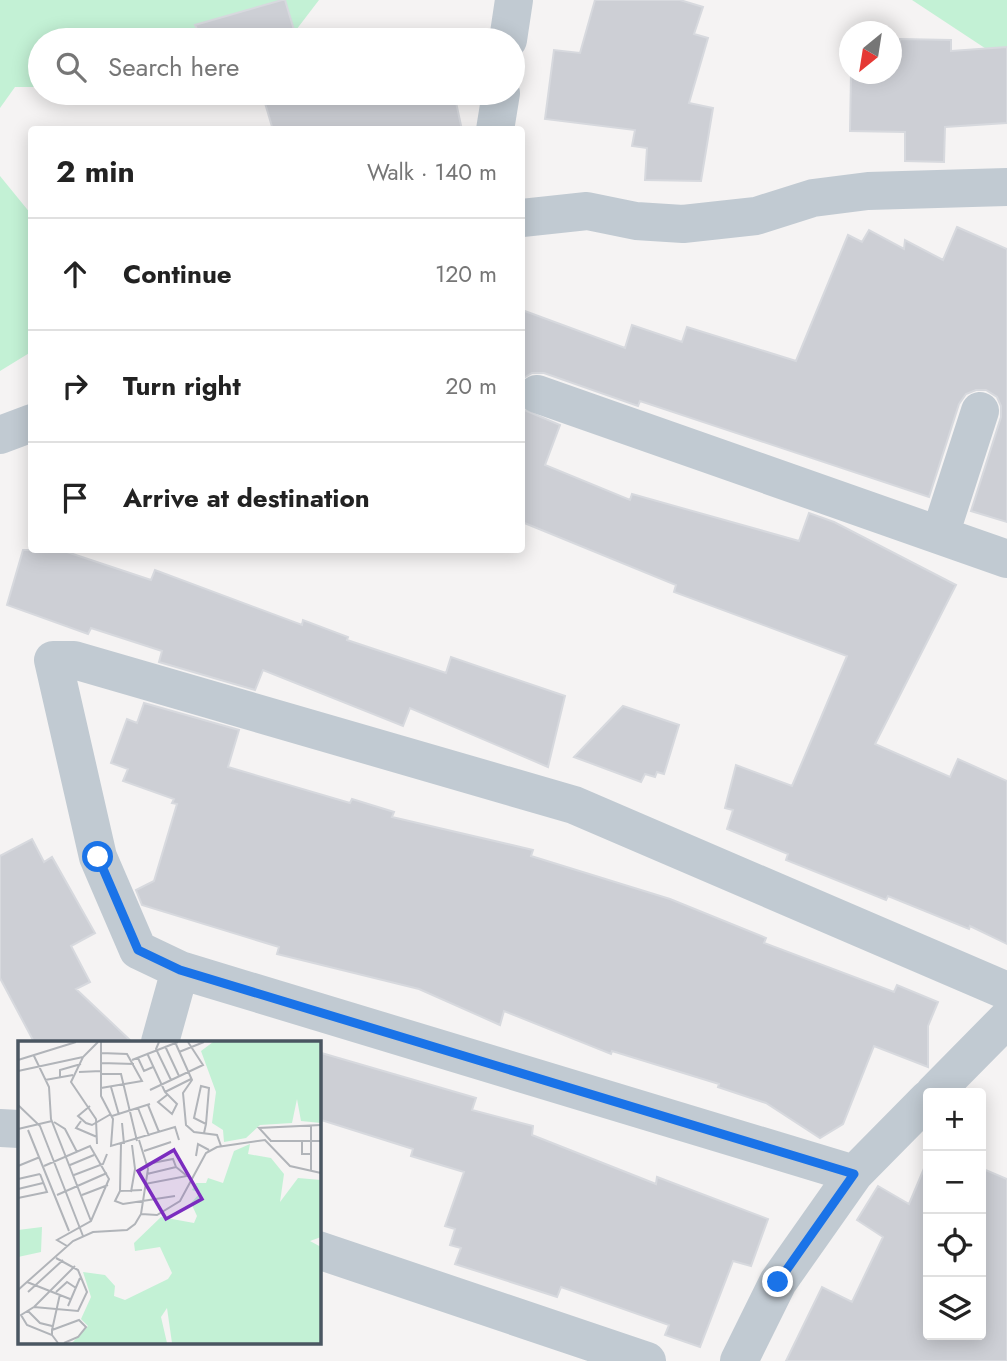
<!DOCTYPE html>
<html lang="en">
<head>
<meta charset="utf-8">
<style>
  :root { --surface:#fff; --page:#f2f2f2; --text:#222; --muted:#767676; --line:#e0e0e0 }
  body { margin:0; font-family:Jost,sans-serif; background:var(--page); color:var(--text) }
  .controls { position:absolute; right:21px; bottom:21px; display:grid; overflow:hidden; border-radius:7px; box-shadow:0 4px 18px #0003 }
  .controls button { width:63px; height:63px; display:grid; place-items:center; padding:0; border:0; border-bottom:2px solid var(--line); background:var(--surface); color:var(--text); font:35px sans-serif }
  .compass { position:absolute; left:839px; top:21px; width:63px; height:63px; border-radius:50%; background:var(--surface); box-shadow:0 4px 18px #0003; rotate:210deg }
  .stop { position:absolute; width:21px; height:21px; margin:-16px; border:5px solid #1a73e8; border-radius:50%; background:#fff }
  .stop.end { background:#1a73e8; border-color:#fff; box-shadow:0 2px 7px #0008 }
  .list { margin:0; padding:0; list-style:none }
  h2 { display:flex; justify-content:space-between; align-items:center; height:91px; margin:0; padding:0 28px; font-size:30px }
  h2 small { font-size:23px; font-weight:400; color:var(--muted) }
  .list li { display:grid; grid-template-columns:46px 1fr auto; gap:21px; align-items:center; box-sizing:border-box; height:112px; padding:0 28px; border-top:2px solid var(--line) }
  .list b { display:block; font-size:26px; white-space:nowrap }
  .list em { font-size:23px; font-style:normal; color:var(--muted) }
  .icon { flex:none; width:38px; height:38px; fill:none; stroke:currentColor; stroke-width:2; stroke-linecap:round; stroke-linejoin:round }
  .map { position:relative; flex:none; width:1007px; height:1361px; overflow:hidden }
  .search { position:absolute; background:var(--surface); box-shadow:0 4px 18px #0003; left:28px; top:28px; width:497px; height:77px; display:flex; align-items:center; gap:18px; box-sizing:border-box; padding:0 24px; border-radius:38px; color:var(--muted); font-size:26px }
  .panel { position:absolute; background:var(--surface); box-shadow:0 4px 18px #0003; left:28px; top:126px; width:497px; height:427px; border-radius:7px }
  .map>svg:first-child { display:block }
  .green { fill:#c3f1d5 }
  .building { fill:#cdcfd5; stroke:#d7d9de; stroke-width:2 }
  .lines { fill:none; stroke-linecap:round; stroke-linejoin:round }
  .minor { stroke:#c1cad2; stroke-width:38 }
  .route { stroke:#1a73e8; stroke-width:9 }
  .inset-road { fill:none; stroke:#b1b4b9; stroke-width:2 }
  .view { fill:#7b2cbf; fill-opacity:0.15; stroke:#7b2cbf; stroke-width:3.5 }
  .inset-edge { fill:none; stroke:#4a5661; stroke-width:3.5 }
</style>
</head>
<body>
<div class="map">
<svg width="1007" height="1361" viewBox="0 0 1007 1361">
  <rect width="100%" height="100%" fill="#f5f3f3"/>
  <path class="green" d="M 0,0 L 319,0 L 293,34 L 279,40 L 40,40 L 40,87 L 15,87 L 0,108 Z
    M 912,0 L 1007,0 L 1007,62 L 1003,60 Z
    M 0,176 L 31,214 L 31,352 L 0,371 Z"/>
  <path class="building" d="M 282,0 L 285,0 L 297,40 L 202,40 L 195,25 Z
    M 595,0 L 680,0 L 703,7 L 694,34 L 708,38 L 689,103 L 713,108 L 701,181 L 645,180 L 647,148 L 632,146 L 635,130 L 545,119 L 554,50 L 580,53 Z
    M 900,39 L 951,40 L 951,51 L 1007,47 L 1007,123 L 945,127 L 944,162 L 905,161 L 905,132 L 850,131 L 851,74 L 892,74 L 892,48 L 900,48 Z
    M 262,93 L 454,93 L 462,130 L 273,130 Z
    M 957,227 L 1007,249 L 1007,522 L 971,511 L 1001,417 L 1001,406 L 997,397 L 986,390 L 976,390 L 966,394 L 959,404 L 929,497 L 640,401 L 638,406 L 544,373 L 532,373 L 522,379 L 522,310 L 625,348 L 632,325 L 682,342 L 687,327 L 796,361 L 848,235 L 862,242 L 869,230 L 904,249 L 905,240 L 943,260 Z
    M 522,409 L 560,425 L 545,465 L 630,500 L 632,494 L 799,541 L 809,513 L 834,522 L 956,585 L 875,744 L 950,777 L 958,759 L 1007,781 L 1007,944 L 970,926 L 969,929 L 888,896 L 886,900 L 786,860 L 788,854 L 727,829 L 733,810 L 725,808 L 736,765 L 792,786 L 847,656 L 674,592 L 676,585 L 522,522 Z
    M 23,550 L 61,550 L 151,580 L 155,570 L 302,625 L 303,620 L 348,637 L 347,640 L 446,673 L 451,657 L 565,696 L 548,767 L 410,708 L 403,726 L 263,670 L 255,690 L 159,662 L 162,651 L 91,628 L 88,634 L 7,605 Z
    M 144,703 L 239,730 L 228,767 L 350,803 L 352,799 L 394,812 L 392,817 L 533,850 L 531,856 L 670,899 L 766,938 L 764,943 L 894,992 L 897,985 L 938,1002 L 928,1026 L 928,1067 L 874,1046 L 843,1124 L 820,1138 L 766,1103 L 718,1087 L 719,1084 L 612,1051 L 611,1054 L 504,1011 L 500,1025 L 419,989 L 277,954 L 279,947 L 142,905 L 136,890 L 154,881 L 177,804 L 172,803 L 174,799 L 123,781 L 128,769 L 111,763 L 127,719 L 137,723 Z
    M 623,706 L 679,725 L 664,774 L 657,772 L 655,777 L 645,774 L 641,782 L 574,757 Z
    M 32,839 L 44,862 L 52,857 L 95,933 L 71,946 L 90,982 L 76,989 L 132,1042 L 34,1042 L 0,978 L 0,856 Z
    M 318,1052 L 476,1098 L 472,1110 L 533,1126 L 532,1135 L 656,1184 L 657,1177 L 768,1219 L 751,1266 L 733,1261 L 700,1347 L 665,1335 L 669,1325 L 561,1287 L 557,1297 L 455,1264 L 461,1248 L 450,1245 L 455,1229 L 445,1226 L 464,1172 L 411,1156 L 413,1149 L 318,1119 Z
    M 928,1159 L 928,1335 L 981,1335 L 981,1168 L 1007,1179 L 1007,1361 L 786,1361 L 822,1287 L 852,1302 L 883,1237 L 857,1220 L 878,1186 L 909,1204 Z"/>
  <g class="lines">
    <path class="minor" d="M 508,40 L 514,0
      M 495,130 L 501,93
      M 522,218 L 587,211 L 636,221 L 683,224 L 756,216 L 813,198 L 868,191 L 1007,187
      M 537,394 L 1007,559
      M 0,435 L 32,423
      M 940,535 L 980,411
      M 160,1042 L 180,970
      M 934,1093 L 1007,1019
      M 0,1128 L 19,1129
      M 854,1174 L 180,970 L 138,950 L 98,857 L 53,660 L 74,660 L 574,805 L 1007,991
      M 318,1250 L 647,1361
      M 739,1361 L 778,1282 L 854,1174 L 928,1099"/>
  </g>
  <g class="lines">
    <path class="route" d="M 98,857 L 138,950 L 180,970 L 854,1174 L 778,1282"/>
  </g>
  <g transform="translate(18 1041)">
    <rect width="303" height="303" fill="#f5f3f3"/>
    <path d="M 195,1 L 303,1 L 303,82 L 283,80 L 279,58 L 274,82 L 242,84 L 228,97 L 206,101 L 205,89 L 194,82 L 198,51 L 183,10 ZM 232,103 L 230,113 L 253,117 L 266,133 L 262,161 L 280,137 L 303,139 L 303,196 L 292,200 L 303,206 L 303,302 L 154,302 L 149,267 L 143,276 L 149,302 L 54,302 L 70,285 L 63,278 L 73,256 L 65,231 L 87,234 L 97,245 L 96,255 L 107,259 L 150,238 L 154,232 L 142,206 L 117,210 L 116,202 L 143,176 L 176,182 L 179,175 L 173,162 L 182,152 L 174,149 L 178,142 L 188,142 L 190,137 L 205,142 L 216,110 ZM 24,186 L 23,211 L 0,216 L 0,189 Z" fill="#c3f1d5"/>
    <path class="inset-road" d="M 83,1 L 83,55 L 95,78 L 93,105 L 157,86 L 161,99M 141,1 L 138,8 L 153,39M 157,1 L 174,39 L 165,52 L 168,84 L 176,91 L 199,94 L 203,105M 147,5 L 161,35M 161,11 L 186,1M 83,12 L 109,13 L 124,40 L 83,47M 129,12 L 147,51 L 159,63 L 154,73 L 140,61 L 149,54M 16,15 L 31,46 L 33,78 L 73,180M 120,17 L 126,30 L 135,26M 0,19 L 58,1M 114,19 L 160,1M 83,22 L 116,23M 0,30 L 65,16M 61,31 L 83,30M 83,33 L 103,33 L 119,100M 42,36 L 42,29 L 63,23M 27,39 L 55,34M 93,46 L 101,74M 132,49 L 185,24 L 170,1M 147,51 L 173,38M 0,64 L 22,85 L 65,195M 130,64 L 141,91M 72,65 L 60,75 L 68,82 L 74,84 L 93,73M 120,67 L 131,95M 94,75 L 132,63M 63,80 L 58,87 L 79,96M 36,81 L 47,88 L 59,111M 104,82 L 106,103M 0,88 L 34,80M 10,89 L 51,190M 186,92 L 188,83 L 191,47 L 183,45 L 176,77 L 188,83M 252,100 L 303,100M 253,100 L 241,87 L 303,84M 284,100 L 284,113 L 292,113M 79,103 L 78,78 L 53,41 L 65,16 L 80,1M 103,103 L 102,150 L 124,149M 126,110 L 153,101M 178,115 L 180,103 L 191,109M 52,124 L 76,114M 0,125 L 22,116M 26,125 L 72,105 L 91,138 L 73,180 L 39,199 L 49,205M 293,131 L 293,84M 129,133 L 158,126M 56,134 L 85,123 L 89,113M 0,138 L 22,133M 127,143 L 169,135 L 158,126 L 155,118 L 129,123M 0,148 L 25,142M 102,150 L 97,160 L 105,163 L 157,155M 113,151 L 117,128 L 114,104M 39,154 L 89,132M 64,154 L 90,144M 0,157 L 29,151 L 22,133M 123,173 L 139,174 L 162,160 L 188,112 L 199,106 L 247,99 L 272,125 L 303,132M 38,217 L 60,229 L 69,251 L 60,270 L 16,266 L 3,274 L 9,284 L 34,294 L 40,302M 9,241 L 52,258M 0,249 L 55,200 L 75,191 L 109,189 L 117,183 L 123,173 L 130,128 L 121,99M 10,251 L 45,219M 38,251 L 49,241 L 58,247M 50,265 L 62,237M 16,266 L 57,225M 10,270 L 22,282 L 34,285M 34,289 L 42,253M 34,294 L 34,289 L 61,279 L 68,286 L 60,296 L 46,302"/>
    <path class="view" d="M 156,109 L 184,158 L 148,178 L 120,130 Z"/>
    <rect width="303" height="303" class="inset-edge"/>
  </g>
</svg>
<div class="controls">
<button>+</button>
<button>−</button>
<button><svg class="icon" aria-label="locate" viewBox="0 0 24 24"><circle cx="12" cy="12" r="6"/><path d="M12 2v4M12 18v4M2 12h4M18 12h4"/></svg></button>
<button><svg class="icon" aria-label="layers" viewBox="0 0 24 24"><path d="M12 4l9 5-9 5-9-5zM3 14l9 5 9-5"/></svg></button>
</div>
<svg class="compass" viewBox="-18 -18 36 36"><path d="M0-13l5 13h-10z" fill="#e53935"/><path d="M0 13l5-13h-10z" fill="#767676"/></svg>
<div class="stop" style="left:98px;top:857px"></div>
<div class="stop end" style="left:778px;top:1282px"></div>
<div class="search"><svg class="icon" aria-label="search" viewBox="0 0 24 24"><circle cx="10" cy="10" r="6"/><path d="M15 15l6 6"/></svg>Search here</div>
<section class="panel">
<h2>2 min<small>Walk · 140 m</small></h2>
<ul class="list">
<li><svg class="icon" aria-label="ahead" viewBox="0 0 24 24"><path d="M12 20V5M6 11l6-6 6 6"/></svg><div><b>Continue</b></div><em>120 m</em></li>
<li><svg class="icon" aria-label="right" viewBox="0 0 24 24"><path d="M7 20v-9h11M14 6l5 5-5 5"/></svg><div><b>Turn right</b></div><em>20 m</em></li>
<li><svg class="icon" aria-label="arrive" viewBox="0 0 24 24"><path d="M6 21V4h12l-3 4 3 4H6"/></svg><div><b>Arrive at destination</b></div></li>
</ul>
</section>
</div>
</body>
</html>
